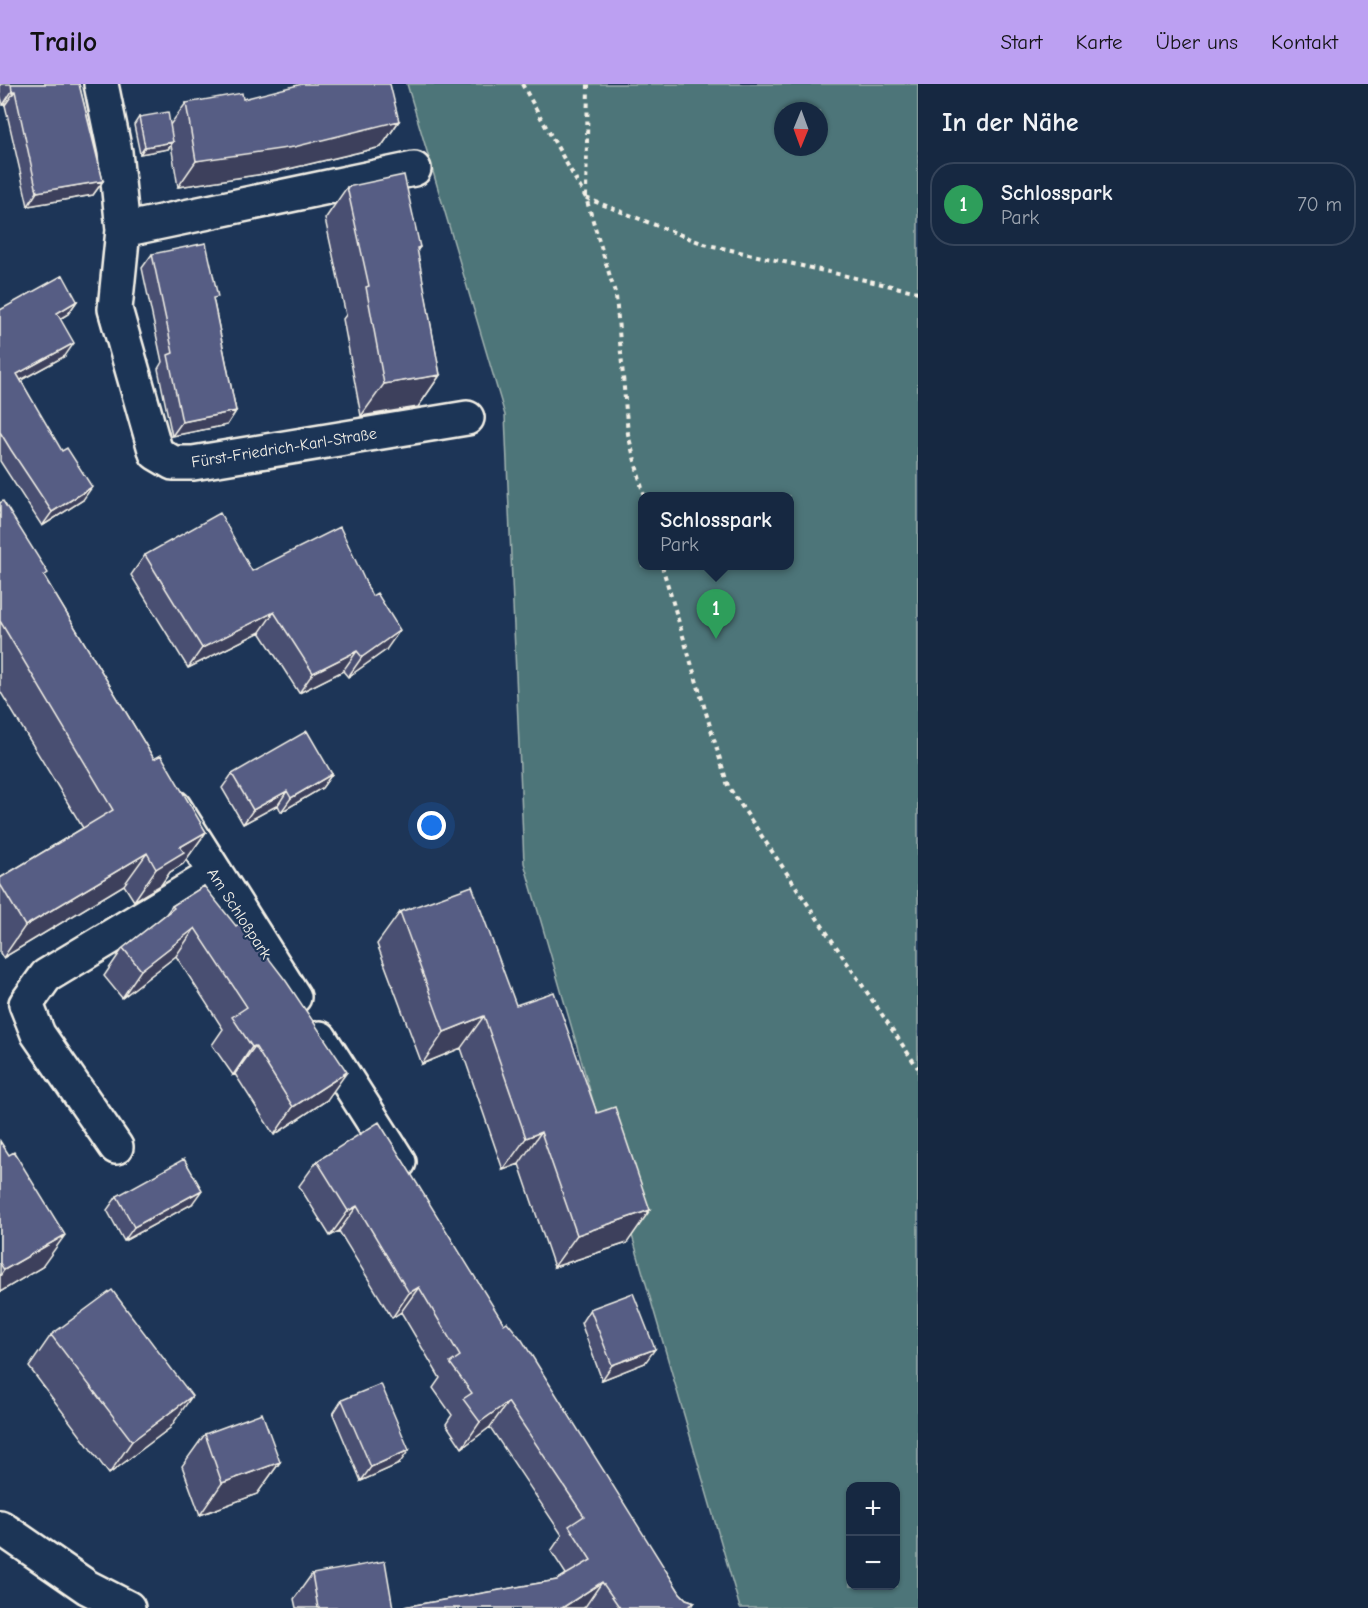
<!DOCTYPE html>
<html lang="de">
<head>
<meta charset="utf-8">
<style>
  :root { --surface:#162841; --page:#23344c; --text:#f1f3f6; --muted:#9ea6b1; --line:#35445a; --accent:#bca0f2 }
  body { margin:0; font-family:"Comic Neue",sans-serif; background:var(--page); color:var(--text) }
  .controls { position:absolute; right:18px; bottom:18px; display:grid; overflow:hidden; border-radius:12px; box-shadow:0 2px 4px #0004 }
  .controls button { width:54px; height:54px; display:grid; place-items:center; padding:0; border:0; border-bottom:2px solid var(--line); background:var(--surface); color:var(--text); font:30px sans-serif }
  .compass { position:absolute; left:774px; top:18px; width:54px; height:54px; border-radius:50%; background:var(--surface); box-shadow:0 2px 4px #0004; rotate:181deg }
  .you { position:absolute; left:432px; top:742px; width:21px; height:21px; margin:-15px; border:4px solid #fff; border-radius:50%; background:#1a73e8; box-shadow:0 0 0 9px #1a73e833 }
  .badge { display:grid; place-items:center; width:39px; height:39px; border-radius:50%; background:var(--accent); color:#fff; font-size:20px; font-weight:700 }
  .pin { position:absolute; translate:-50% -50px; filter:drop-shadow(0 2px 3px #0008) }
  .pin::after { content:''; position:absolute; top:32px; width:21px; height:18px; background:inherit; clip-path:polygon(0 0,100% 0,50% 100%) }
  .popup { position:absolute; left:638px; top:408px; width:156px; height:78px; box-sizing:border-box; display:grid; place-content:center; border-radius:12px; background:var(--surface); filter:drop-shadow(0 2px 4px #0005); font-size:20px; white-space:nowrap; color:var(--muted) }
  .popup b { font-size:22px; color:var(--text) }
  .popup::after { content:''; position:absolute; left:50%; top:100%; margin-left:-12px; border:12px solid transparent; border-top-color:var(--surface) }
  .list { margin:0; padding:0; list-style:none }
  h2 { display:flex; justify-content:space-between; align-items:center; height:78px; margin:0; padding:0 24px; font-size:26px }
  h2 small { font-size:20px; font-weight:400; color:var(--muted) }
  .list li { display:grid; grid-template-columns:39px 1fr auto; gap:18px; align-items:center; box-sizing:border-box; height:84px; margin:0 12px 12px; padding:0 12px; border:2px solid var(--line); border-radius:24px }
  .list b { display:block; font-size:22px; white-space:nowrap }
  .list p { margin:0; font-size:20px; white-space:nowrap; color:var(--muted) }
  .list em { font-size:20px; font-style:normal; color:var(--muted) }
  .map { position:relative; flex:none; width:918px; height:1524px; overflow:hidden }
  header { display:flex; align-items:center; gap:36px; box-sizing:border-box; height:84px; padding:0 30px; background:var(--accent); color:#111 }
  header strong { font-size:28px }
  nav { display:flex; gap:33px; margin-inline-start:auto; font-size:21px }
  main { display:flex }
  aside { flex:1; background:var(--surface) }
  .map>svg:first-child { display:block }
  .green { fill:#4e7579; stroke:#a1b3b0; stroke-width:1.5; fill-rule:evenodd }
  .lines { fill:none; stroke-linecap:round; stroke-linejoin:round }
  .minor-casing { stroke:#f4f1e8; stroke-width:38 }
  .path { stroke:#f4f1e8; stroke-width:4; stroke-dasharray:4.5 4.5; stroke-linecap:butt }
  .minor { stroke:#1d3557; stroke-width:33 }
  .wall { fill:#4a5072; stroke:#f4f1e8; stroke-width:1.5 }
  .shaded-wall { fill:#3c415c; stroke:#f4f1e8; stroke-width:1.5 }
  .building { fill:#565d84; stroke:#f4f1e8; stroke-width:1.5 }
  .labels { text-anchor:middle; stroke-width:4.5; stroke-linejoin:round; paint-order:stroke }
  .street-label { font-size:16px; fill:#f4f1e8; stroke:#1d3557 }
</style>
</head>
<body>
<header>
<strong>Trailo</strong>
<nav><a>Start</a><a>Karte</a><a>Über uns</a><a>Kontakt</a></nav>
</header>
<main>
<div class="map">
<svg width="918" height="1524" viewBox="0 0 918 1524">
  <rect width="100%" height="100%" fill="#1d3557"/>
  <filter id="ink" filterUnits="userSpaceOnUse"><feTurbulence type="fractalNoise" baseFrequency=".0167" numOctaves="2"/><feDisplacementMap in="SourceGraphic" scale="12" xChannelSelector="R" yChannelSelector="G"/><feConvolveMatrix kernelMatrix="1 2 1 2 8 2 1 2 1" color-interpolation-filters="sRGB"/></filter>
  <g filter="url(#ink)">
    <path class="green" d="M 407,0 L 918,0 L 918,1524 L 740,1524 L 524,779 L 505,331 ZM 783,27 L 819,27 L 819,63 L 783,63 ZM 642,412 L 789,412 L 789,482 L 642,482 ZM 850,1402 L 896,1402 L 896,1502 L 850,1502 Z"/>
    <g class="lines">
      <defs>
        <path id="minor" d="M 101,0 L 115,68 L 123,146 L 115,225 L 156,369 L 173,379 L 193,379 L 467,334
          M 123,146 L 414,85
          M 174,723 L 294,913
          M 320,954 L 399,1078
          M 116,1063 L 38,950 L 26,920 L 46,892 L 215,790
          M 0,1443 L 87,1503 L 128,1524"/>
      </defs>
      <use href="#minor" class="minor-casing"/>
      <path class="path" d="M 522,0 L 586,114 L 616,212 L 628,350 L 644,412
        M 586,113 L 588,0
        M 586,114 L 704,160 L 918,208
        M 662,482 L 728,702 L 918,984"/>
      <use href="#minor" class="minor"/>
    </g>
    <path class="wall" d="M 0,0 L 79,0 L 103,97 L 93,111 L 28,122 L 5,21 L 3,21 L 0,10 Z
      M 243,15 L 399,37 L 381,63 L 276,88 L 178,103 L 171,61 L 168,65 L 140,70 L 134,41 L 139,33 L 170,41 L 186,19 Z
      M 347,103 L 420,163 L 417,167 L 440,291 L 418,323 L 361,332 L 343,235 L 346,231 L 325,135 Z
      M 152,170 L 214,219 L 236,327 L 227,341 L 172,352 L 158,285 L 162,278 L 142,184 Z
      M 77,217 L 68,230 L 60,235 L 65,272 L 21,296 L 83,416 L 42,442 L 0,377 L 0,226 Z
      M 0,419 L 154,675 L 206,748 L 183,780 L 170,788 L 161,801 L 134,817 L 124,801 L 3,874 L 0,869 L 0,794 L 83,744 L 0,607 Z
      M 145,471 L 252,487 L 386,566 L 348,593 L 343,587 L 299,609 L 260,548 L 188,584 L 131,491 Z
      M 232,690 L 332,690 L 322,704 L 281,728 L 278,721 L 243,740 L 222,704 Z
      M 204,802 L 327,1016 L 274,1051 L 235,990 L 233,991 L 212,961 L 223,945 L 176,872 L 122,914 L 104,892 L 123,864 L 166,830 L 172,822 Z
      M 400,828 L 516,921 L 627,1159 L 554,1183 L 519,1080 L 503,1086 L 461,964 L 422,980 L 377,860 Z
      M 0,1057 L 42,1183 L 0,1208 Z
      M 317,1077 L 504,1240 L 680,1509 L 686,1515 L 695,1518 L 691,1524 L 585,1524 L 585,1523 L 583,1524 L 398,1524 L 557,1496 L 566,1490 L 551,1467 L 562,1451 L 490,1343 L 462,1364 L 446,1340 L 452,1331 L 433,1304 L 440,1294 L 401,1228 L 392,1234 L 339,1147 L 330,1152 L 299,1102 Z
      M 117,1112 L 192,1120 L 124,1157 L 107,1126 Z
      M 590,1225 L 645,1279 L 602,1296 L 581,1239 Z
      M 51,1251 L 170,1344 L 109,1390 L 29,1283 Z
      M 342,1316 L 399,1380 L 361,1397 L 333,1330 Z
      M 205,1350 L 280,1378 L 257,1410 L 200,1431 L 182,1382 Z
      M 312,1490 L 393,1524 L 296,1524 L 294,1515 Z"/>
    <path class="shaded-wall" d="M 12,7 L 15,7 L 5,21 L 3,21 Z
      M 399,37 L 381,63 L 276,88 L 178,103 L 196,77 Z
      M 173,58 L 168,65 L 140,70 L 145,63 Z
      M 103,97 L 93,111 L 28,122 L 37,108 Z
      M 77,217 L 68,230 L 47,242 L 57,229 Z
      M 74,259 L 65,272 L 8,303 L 17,290 Z
      M 440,291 L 418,323 L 361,332 L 384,300 Z
      M 236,327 L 227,341 L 172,352 L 182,338 Z
      M 92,403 L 83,416 L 42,442 L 52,428 Z
      M 274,528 L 260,548 L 188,584 L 202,564 Z
      M 400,546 L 386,566 L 348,593 L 362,573 Z
      M 357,567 L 343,587 L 299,609 L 313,589 Z
      M 332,690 L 322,704 L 281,728 L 291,714 Z
      M 287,707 L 278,721 L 243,740 L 253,726 Z
      M 206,748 L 183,780 L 170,788 L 161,801 L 134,817 L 156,785 L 180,763 Z
      M 147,769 L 124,801 L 3,874 L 25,842 Z
      M 195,844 L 176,872 L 122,914 L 141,886 Z
      M 484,932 L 461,964 L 422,980 L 444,948 Z
      M 255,962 L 235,990 L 233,991 L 252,963 Z
      M 347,988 L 327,1016 L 274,1051 L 293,1023 Z
      M 541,1048 L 519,1080 L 503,1086 L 526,1054 Z
      M 202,1106 L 192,1120 L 124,1157 L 134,1143 Z
      M 357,1122 L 339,1147 L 330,1152 L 348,1127 Z
      M 650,1126 L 627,1159 L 554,1183 L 577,1151 Z
      M 65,1151 L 42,1183 L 0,1208 L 0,1192 L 4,1186 Z
      M 419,1203 L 401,1228 L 392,1234 L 409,1209 Z
      M 655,1265 L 645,1279 L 602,1296 L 612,1281 Z
      M 192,1312 L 170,1344 L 109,1390 L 132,1357 Z
      M 508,1318 L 490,1343 L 462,1364 L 480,1338 Z
      M 409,1366 L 399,1380 L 361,1397 L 371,1383 Z
      M 280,1378 L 257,1410 L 200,1431 L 222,1399 Z
      M 602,1498 L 585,1523 L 583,1524 L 562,1524 Z"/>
    <path class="building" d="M 11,0 L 79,0 L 103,97 L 37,108 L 15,7 L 12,7 Z
      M 302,0 L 390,0 L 399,37 L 294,63 L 196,77 L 186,19 L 242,9 L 243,15 Z
      M 168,28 L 173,58 L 145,63 L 139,33 Z
      M 404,91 L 420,163 L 417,164 L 440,291 L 384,300 L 366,203 L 369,202 L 347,103 Z
      M 206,159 L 218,213 L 213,214 L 236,327 L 182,338 L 168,271 L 173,269 L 152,170 Z
      M 63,191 L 77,217 L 57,229 L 74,259 L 17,290 L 62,367 L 67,364 L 92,403 L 52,428 L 11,366 L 0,348 L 0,226 Z
      M 3,417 L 48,489 L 44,492 L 154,675 L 161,671 L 206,748 L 180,763 L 184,768 L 156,785 L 147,769 L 25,842 L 0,800 L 0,794 L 113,726 L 0,537 L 0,419 Z
      M 220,429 L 252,487 L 340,443 L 372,512 L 377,509 L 400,546 L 362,573 L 357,567 L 313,589 L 274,528 L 202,564 L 145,471 Z
      M 307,647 L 332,690 L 291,714 L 287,707 L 253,726 L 232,690 Z
      M 204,802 L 236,842 L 241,838 L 286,897 L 347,988 L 293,1023 L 255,962 L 252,963 L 232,933 L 247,923 L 195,844 L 141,886 L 123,864 L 174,824 L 172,822 Z
      M 472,802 L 516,921 L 554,908 L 597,1029 L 615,1023 L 650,1126 L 577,1151 L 541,1048 L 526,1054 L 484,932 L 444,948 L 400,828 Z
      M 379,1038 L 504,1240 L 507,1238 L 522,1256 L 680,1509 L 686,1515 L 695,1518 L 686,1524 L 620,1524 L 602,1498 L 562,1524 L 398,1524 L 557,1496 L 591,1476 L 569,1442 L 584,1432 L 508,1318 L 480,1338 L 463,1315 L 472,1309 L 450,1279 L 460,1272 L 419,1203 L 409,1209 L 357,1122 L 348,1127 L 317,1077 Z
      M 0,1057 L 9,1071 L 14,1068 L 65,1151 L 4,1186 L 0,1179 Z
      M 184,1075 L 202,1106 L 134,1143 L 117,1112 Z
      M 112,1206 L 192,1312 L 132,1357 L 51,1251 Z
      M 633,1209 L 655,1265 L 612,1281 L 590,1225 Z
      M 381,1300 L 409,1366 L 371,1383 L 342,1316 Z
      M 262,1329 L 280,1378 L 222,1399 L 205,1350 Z
      M 385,1477 L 393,1524 L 318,1524 L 312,1490 Z"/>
  </g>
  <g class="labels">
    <g class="street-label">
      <text transform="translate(284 363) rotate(-9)" y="6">Fürst-Friedrich-Karl-Straße</text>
      <text transform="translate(240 829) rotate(57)" y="6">Am Schloßpark</text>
    </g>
  </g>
</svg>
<div class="controls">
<button>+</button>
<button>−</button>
</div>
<svg class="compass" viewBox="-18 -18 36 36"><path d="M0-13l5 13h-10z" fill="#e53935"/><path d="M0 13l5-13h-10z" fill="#9ea6b1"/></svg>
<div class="you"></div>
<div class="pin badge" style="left:716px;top:555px;background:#2e9e5b">1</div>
<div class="popup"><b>Schlosspark</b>Park</div>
</div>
<aside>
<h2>In der Nähe<small></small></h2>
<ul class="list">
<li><span class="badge" style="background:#2e9e5b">1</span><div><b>Schlosspark</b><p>Park</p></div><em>70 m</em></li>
</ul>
</aside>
</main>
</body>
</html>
